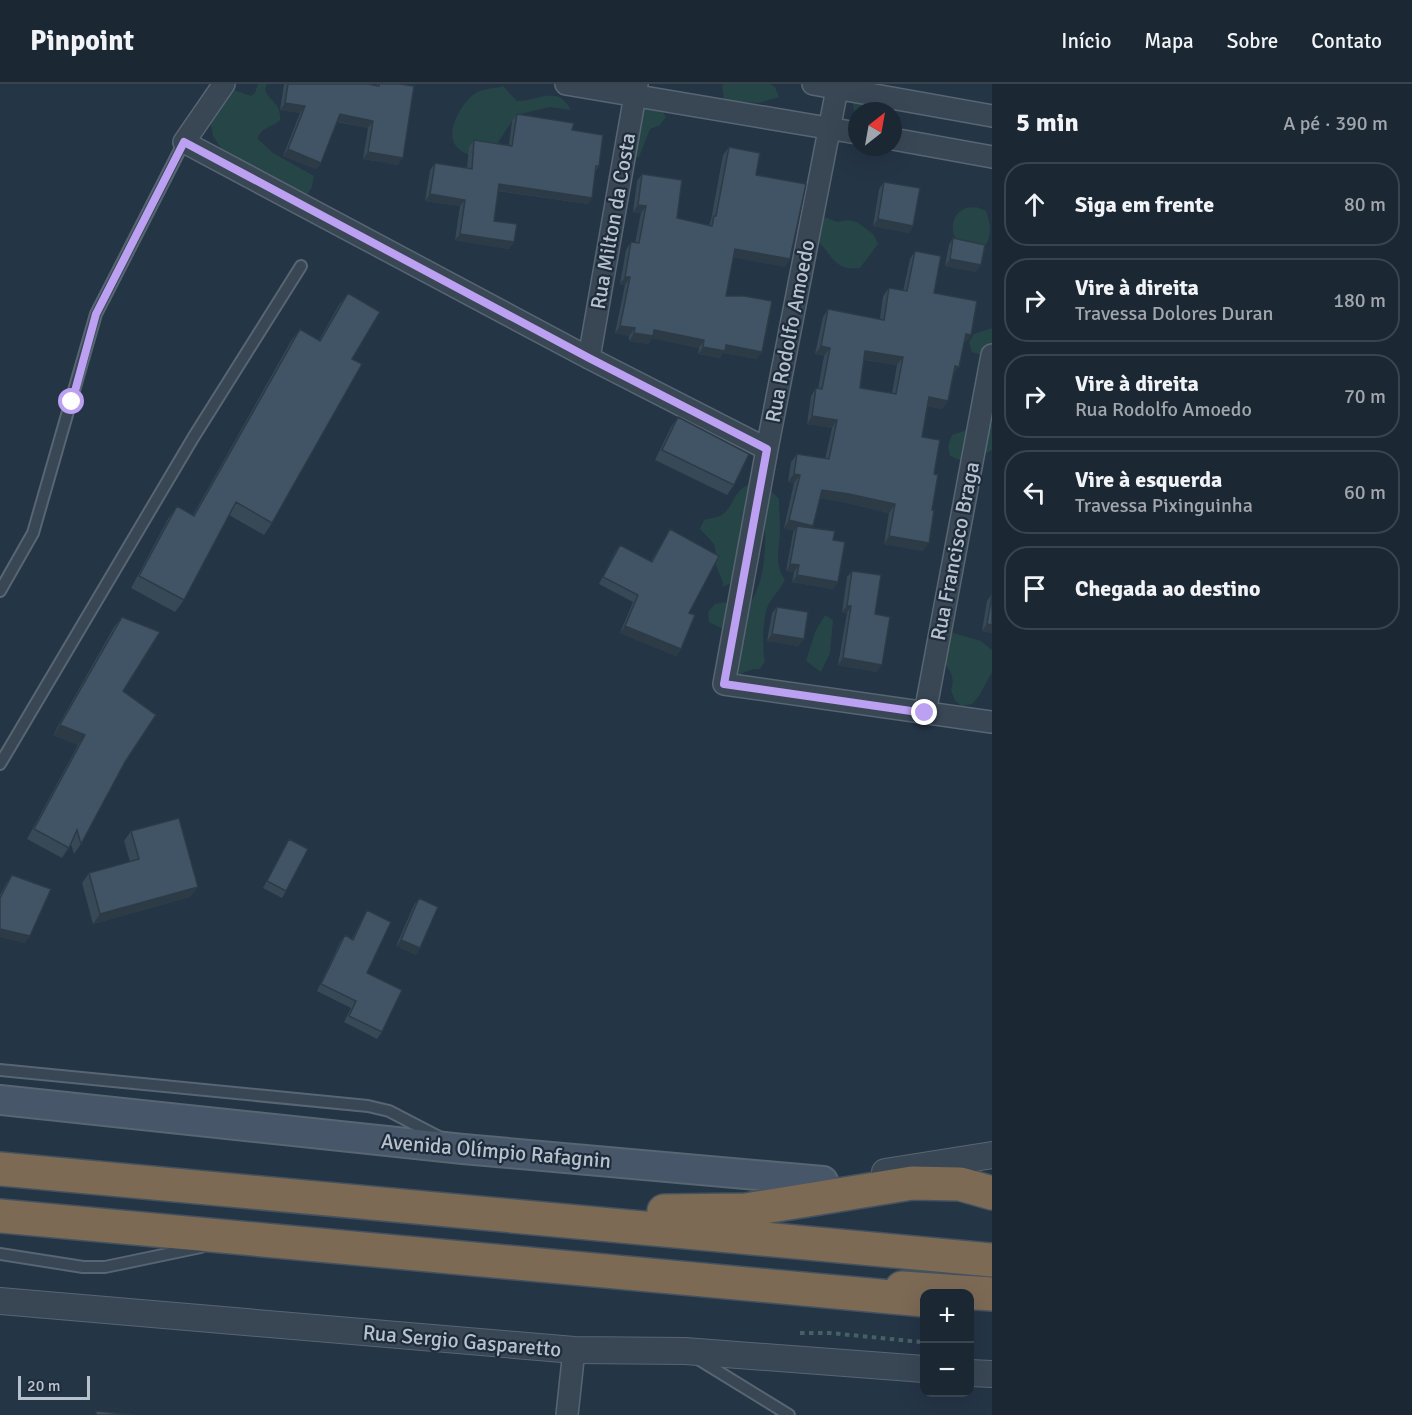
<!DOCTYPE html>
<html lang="pt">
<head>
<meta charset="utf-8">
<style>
  :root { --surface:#1b2834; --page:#24303c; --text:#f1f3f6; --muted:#a0a6ac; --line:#39444f }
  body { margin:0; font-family:Signika,sans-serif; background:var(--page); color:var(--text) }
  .controls { position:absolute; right:18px; bottom:18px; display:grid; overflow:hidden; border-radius:12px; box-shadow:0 6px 24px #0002 }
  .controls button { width:54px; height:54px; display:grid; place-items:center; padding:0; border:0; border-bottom:2px solid var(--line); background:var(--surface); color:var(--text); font:30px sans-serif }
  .compass { position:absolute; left:848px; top:18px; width:54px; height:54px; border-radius:50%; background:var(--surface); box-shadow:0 6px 24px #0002; rotate:31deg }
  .scale { position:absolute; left:18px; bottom:15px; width:72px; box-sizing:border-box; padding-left:6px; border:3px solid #b7c2ce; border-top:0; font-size:16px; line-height:21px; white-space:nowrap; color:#b7c2ce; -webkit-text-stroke:4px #1e2c3b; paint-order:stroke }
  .stop { position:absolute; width:18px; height:18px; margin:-14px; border:4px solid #bca0f2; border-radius:50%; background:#fff }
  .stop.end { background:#bca0f2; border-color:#fff; box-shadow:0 2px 6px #0008 }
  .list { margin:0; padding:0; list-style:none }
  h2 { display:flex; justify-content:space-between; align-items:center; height:78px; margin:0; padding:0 24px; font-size:26px }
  h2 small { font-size:20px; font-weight:400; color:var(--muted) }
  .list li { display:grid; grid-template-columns:39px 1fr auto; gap:18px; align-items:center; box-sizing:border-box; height:84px; margin:0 12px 12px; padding:0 12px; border:2px solid var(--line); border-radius:24px }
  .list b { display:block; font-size:22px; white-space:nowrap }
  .list p { margin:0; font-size:20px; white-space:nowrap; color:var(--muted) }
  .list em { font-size:20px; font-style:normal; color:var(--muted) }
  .icon { flex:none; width:33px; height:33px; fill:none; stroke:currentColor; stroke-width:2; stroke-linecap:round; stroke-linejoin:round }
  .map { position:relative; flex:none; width:992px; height:1331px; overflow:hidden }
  header { display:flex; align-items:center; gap:36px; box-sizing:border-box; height:84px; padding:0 30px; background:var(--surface); border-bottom:2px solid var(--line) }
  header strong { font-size:28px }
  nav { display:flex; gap:33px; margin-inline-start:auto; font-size:21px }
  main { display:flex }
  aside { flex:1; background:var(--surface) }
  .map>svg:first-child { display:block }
  .green { fill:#264547 }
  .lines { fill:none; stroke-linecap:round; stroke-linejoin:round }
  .service-casing { stroke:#586572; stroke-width:14 }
  .minor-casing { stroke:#586572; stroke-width:24 }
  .tertiary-casing { stroke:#586572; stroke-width:28 }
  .secondary-casing { stroke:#586572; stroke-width:32 }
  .motorway-casing { stroke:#44525f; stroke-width:36 }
  .path { stroke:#456262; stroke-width:4; stroke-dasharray:4.5 4.5; stroke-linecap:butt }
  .service { stroke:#394755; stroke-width:10 }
  .minor { stroke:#394755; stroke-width:21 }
  .tertiary { stroke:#394755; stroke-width:26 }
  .secondary { stroke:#475668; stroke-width:28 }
  .motorway { stroke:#7c6a55; stroke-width:33 }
  .wall { fill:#374857; fill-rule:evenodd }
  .shaded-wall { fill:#2d3b47 }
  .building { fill:#405465; stroke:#2d3b47; stroke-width:1.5; fill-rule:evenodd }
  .route { stroke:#bca0f2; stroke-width:8 }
  .labels { text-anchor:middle; stroke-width:4.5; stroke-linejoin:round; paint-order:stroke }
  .street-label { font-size:21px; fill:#b7c2ce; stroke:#1e2c3b }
</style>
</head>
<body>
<header>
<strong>Pinpoint</strong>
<nav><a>Início</a><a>Mapa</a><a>Sobre</a><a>Contato</a></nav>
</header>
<main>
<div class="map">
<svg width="992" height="1331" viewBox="0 0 992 1331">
  <rect width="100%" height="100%" fill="#243546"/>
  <path class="green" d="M 258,0 L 267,0 L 265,6 C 271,19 281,19 280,36 C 273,43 259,44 258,55 L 273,69 L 314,92 L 312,103 L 306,112 L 225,70 L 213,52 L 210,35 L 231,5 L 251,12 L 255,9 Z
    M 724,0 L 770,0 L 775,3 L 779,13 L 759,19 L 724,17 L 722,2 Z
    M 503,2 L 517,17 C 541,17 557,0 571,26 L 550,23 L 520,30 L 512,37 L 497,60 L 469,71 C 463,68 457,65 454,59 C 447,44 463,17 476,9 C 484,4 494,5 503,2 Z
    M 853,16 L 885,21 L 894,25 L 895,35 L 893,35 L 893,27 L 854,28 Z
    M 641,22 L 660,24 L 666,33 L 660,41 L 650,45 L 639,73 L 630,74 Z
    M 976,123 L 986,127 C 992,144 992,156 980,167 C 974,164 963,162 958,157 C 948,147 953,128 966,124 C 969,123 972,124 976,123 Z
    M 817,130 L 837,138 L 848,136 L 857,138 L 873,150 L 878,160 L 860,184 C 831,188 833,167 813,154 Z
    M 992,244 L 992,272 L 982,271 L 972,268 L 969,258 L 974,250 Z
    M 982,341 L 992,341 L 992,366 L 967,379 L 950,372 L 948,362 L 952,351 Z
    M 751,399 C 763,402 771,406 779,415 C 779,425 780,435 780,445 C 780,464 773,479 785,496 C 780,506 771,514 767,524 C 763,535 762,565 765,577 L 760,585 C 737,584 734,606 714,589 L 719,581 L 727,547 L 709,538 L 708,528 L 715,520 L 725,518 L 733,525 L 745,528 C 760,505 764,488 765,460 C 766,452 764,444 764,436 C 764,427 767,421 767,412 L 738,490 L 732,498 L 723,503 L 723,499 L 715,479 L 716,470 L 714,460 L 700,445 L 704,436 C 710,434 719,434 724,429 C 736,419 731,409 751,399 Z
    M 825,531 L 833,536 L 830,569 L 821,588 L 806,577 L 815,548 Z
    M 950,548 L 981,557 L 992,566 L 992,588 L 979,612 L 972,620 L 962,622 L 955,617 L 951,606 C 956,591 948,584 939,572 Z"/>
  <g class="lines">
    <defs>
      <path id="service" d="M 0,507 L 33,449 L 96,230 L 184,58
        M 0,680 L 193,354 L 301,182
        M 0,986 L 368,1022 L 389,1027 L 441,1054
        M 0,1170 L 83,1183 L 105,1183 L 201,1163
        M 698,1275 L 789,1331"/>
      <path id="minor" d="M 224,0 L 184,58 L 589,274 L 767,365
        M 566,0 L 857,49
        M 813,0 L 992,32
        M 838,0 L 767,365 L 724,600 L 992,638
        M 893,55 L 992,73
        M 589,274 L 637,0
        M 925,629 L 992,271
        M 567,1331 L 574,1266"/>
      <path id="tertiary" d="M 885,1088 L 992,1071
        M 0,1217 L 574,1266 L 685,1267 L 924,1285
        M 970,1289 L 992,1290"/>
      <path id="secondary" d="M 0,1016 L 463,1065 L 823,1097"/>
      <path id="motorway" d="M 0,1085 L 992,1176
        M 664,1127 L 746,1126 L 912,1099 L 960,1100 L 992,1109
        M 0,1132 L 924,1216
        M 902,1204 L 992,1210"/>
    </defs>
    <use href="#service" class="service-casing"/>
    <use href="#minor" class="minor-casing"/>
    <use href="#tertiary" class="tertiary-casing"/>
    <use href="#secondary" class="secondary-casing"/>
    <use href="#motorway" class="motorway-casing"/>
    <path class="path" d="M 800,1249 L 830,1249 L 921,1258"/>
    <use href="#service" class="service"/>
    <use href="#minor" class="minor"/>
    <use href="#tertiary" class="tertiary"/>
    <use href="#secondary" class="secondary"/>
    <use href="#motorway" class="motorway"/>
  </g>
  <path class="wall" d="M 284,0 L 368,0 L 376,2 L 377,0 L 400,0 L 398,81 L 363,75 L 368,44 L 337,38 L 321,79 L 316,85 L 283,72 L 300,29 L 280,26 Z
    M 517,30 L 572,46 L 599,82 L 595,88 L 592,114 L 588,120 L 498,107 L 494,137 L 514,158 L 509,165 L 455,156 L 460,122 L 425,117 L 430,86 L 435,79 L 467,84 L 469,63 L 474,56 L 509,61 L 512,37 Z
    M 729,63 L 756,91 L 790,175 L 785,183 L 733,173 L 726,212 L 757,275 L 723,269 L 720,274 L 698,270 L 699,264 L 652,254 L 648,260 L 629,257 L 629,252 L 615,249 L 625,201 L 620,200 L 626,166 L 631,158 L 635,159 L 641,129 L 633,128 L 637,97 L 642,90 L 677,134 L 709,141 L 711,136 L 723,71 Z
    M 884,98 L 913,142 L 909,149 L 873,142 L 879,105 Z
    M 953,154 L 976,188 L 945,182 L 949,161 Z
    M 915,167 L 934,209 L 971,251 L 965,259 L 964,259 L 953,291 L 948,317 L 942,325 L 927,322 L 922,353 L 934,390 L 923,467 L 884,460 L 889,429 L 843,418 L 820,414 L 812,444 L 833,456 L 838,498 L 833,505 L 792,498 L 794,488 L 786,487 L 793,449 L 794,447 L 784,444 L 794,399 L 788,398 L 791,378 L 797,370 L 825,375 L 832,344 L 807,340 L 811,312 L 816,304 L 818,305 L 824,272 L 815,270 L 823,233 L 828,225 L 880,235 L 883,212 L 889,204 L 903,207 L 910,175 ZM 864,276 L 897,281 L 892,309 L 860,304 Z
    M 348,209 L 352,275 L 272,439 L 264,451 L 229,431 L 184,516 L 175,528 L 131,504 L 168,435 L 177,422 L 193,431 L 291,257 L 300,245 L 319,256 L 339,221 Z
    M 678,333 L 734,401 L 727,411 L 655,376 L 671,343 Z
    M 670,445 L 689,529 L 681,565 L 676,572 L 620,549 L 633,518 L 599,500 L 615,468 L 620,461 L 651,477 Z
    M 852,487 L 875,530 L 877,588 L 838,581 L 847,529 L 842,528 L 847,493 Z
    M 992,510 L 992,549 L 982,547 L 987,517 Z
    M 777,523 L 799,562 L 767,557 L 772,529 Z
    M 122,533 L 125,678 L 81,760 L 74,770 L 71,760 L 62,774 L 27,755 L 78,661 L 53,651 L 114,543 Z
    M 131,747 L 198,803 L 190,813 L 93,840 L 82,799 L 89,789 L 130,778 L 124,757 Z
    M 289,755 L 286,807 L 282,814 L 263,804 L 285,762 Z
    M 12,791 L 30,852 L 25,859 L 0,853 L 0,811 L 7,798 Z
    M 419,814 L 420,864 L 416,871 L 396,862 L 414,821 Z
    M 367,826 L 367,889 L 382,948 L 377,955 L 344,938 L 351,924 L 317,907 L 340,858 L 345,851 L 352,855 L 363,833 Z"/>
  <path class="shaded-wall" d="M 285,19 L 305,22 L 300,29 L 280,26 Z
    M 340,30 L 373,37 L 368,44 L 336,37 Z
    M 288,65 L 321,79 L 316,85 L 283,72 Z
    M 368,68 L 403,74 L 398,81 L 363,75 Z
    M 499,100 L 592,114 L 588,120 L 494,106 Z
    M 430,110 L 465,116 L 460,122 L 425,117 Z
    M 638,121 L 646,122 L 641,129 L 633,128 Z
    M 878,135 L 913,142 L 909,149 L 873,142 Z
    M 460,150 L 514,158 L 509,165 L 455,156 Z
    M 735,165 L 790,175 L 785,183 L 730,173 Z
    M 950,175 L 981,181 L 976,188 L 945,182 Z
    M 625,193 L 630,193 L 625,201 L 620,200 Z
    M 620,242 L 635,244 L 629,252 L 615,249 Z
    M 654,246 L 704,256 L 699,264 L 652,254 L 648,260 L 629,257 L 634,249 Z
    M 966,250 L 971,251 L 965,259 L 960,258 Z
    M 726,261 L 762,268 L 757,275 L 723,269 L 720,274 L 698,270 L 703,263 Z
    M 821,262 L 830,264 L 824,272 L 815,270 Z
    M 865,267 L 903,273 L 897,281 L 860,275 Z
    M 955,282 L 959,283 L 953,291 Z
    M 929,313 L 948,317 L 942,325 L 923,321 Z
    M 812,332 L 837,336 L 832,344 L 807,340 Z
    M 794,390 L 800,391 L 794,399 L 788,398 Z
    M 822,406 L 849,410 L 895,420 L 889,429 L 843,418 L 816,414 Z
    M 789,436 L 813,442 L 808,450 L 797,442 L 794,447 L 784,444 Z
    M 889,452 L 929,459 L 923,467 L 884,460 Z
    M 790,480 L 799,481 L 794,488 L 786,487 Z
    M 797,491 L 838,498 L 833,505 L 792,498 Z
    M 847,522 L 851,522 L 847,529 L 842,528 Z
    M 987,540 L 992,541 L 992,549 L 982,547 Z
    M 625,542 L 681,565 L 676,572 L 620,549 Z
    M 772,550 L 804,555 L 799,562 L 767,557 Z
    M 843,574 L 882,581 L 877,588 L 838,581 Z
    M 60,641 L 85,651 L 78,661 L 53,651 Z
    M 198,803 L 190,813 L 93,840 L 100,830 Z
    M 0,845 L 30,852 L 25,859 L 0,853 Z
    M 401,856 L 420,864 L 416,871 L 396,862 Z"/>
  <path class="building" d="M 288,0 L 368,0 L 379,2 L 379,0 L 400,0 L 414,2 L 403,74 L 368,68 L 373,37 L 340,30 L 321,79 L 288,65 L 305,22 L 285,19 Z
    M 517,30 L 574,39 L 572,46 L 603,51 L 599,82 L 596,82 L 592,114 L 499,100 L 494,137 L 517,140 L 514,158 L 460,150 L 465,116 L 430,110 L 435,79 L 472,85 L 474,56 L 512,62 Z
    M 729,63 L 760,69 L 756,91 L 806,100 L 790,175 L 735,165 L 726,212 L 744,212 L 772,217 L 762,268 L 726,261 L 725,267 L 703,263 L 704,256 L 654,246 L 653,252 L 634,249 L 635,244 L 620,242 L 630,193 L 625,193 L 631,158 L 639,159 L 646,122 L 638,121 L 642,90 L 682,96 L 677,134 L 712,142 L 714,132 L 716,132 Z
    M 884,98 L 920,104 L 913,142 L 878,135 Z
    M 953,154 L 985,161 L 981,181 L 950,175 Z
    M 915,167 L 941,172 L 934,209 L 977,217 L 971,251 L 966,250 L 959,283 L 955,282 L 948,317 L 929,313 L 922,353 L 940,356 L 934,390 L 938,391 L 932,426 L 934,426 L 929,459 L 889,452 L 895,420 L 849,410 L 822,406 L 813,442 L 789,436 L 800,391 L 794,390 L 797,370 L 829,375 L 837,336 L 812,332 L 816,304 L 822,305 L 830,264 L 821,262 L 828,225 L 884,236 L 889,204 L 907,207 ZM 865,267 L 903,273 L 896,310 L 860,304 Z
    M 348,209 L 380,228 L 352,275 L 362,280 L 272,439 L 236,418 L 184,516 L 139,492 L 177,422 L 194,432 L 300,245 L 320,257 Z
    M 678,333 L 749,370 L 734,401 L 662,366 Z
    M 797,442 L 835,447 L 833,456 L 845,458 L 838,498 L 797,491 L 799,481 L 790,480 Z
    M 670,445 L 719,472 L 689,529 L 695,531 L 681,565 L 625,542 L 638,511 L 603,493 L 620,461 L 652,478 Z
    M 852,487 L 881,491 L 875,530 L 890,533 L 882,581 L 843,574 L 851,522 L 847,522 Z
    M 992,511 L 992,541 L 987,540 Z
    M 777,523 L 808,528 L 804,555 L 772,550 Z
    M 122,533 L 160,548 L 123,607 L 156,631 L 125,678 L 81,760 L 77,746 L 69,764 L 34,745 L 85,651 L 60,641 Z
    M 179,734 L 198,803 L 100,830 L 89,789 L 139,775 L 131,747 Z
    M 289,755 L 308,765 L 286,807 L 267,797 Z
    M 12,791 L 51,805 L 30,852 L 0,845 L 0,814 Z
    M 419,814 L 438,823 L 420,864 L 401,856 Z
    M 367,826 L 391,838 L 367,889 L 402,906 L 382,948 L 349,932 L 356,917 L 321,900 L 345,851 L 353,856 Z
    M 96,1327 L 134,1331 L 96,1331 Z"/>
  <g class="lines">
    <path class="route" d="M 72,318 L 96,230 L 184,58 L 589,274 L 767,365 L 724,600 L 925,629"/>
  </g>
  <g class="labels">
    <g class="street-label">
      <text transform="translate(613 137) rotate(-80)" y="7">Rua Milton da Costa</text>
      <text transform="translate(790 247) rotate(-79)" y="7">Rua Rodolfo Amoedo</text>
      <text transform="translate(955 467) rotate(-79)" y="7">Rua Francisco Braga</text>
      <text transform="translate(496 1067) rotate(5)" y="7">Avenida Olímpio Rafagnin</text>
      <text transform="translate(462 1257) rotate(5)" y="7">Rua Sergio Gasparetto</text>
    </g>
  </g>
</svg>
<div class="controls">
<button>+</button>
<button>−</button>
</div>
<svg class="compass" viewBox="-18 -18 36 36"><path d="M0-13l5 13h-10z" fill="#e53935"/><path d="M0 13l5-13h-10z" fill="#a0a6ac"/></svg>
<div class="scale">20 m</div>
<div class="stop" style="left:72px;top:318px"></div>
<div class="stop end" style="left:925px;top:629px"></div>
</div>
<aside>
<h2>5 min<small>A pé · 390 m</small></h2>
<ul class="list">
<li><svg class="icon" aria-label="ahead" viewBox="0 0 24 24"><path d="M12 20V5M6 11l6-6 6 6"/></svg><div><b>Siga em frente</b></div><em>80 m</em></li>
<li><svg class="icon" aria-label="right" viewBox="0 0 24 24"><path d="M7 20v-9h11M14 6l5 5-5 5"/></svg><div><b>Vire à direita</b><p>Travessa Dolores Duran</p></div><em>180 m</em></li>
<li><svg class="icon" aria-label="right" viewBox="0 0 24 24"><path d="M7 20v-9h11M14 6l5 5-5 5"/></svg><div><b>Vire à direita</b><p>Rua Rodolfo Amoedo</p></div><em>70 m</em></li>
<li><svg class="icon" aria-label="left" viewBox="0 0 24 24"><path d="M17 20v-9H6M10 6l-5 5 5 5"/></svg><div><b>Vire à esquerda</b><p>Travessa Pixinguinha</p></div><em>60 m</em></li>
<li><svg class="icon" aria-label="arrive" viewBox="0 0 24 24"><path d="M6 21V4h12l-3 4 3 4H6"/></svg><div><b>Chegada ao destino</b></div></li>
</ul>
</aside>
</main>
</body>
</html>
